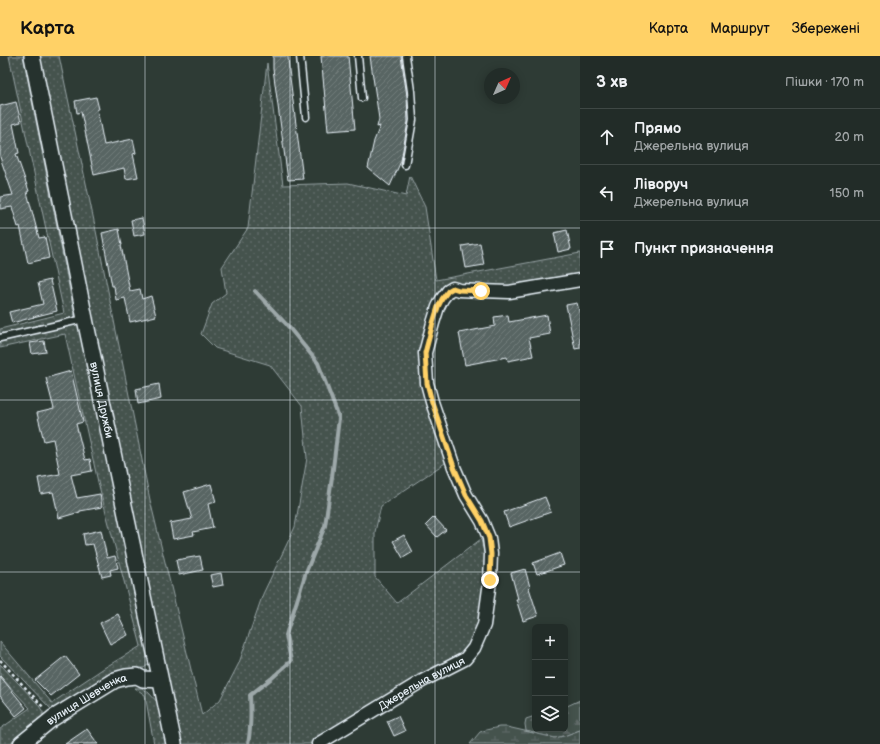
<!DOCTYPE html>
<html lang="uk">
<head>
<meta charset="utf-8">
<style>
  :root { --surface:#222c28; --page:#2e3834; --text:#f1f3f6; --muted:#a2a7a8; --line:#3f4845; --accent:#ffd166 }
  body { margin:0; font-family:"Balsamiq Sans",sans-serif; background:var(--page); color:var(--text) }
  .controls { position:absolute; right:12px; bottom:12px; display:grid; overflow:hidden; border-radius:6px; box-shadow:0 2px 10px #0003 }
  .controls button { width:36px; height:36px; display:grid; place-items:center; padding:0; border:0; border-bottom:1px solid var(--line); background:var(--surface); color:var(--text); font:20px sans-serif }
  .compass { position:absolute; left:484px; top:12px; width:36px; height:36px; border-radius:50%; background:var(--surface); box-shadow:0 2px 10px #0003; rotate:45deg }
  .stop { position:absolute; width:12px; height:12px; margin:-9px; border:3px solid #ffd166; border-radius:50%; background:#fff }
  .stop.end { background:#ffd166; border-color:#fff; box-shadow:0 1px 4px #0008 }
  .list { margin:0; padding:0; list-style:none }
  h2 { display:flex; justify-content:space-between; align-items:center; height:52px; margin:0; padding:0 16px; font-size:17px }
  h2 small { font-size:13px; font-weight:400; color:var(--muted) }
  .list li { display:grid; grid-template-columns:26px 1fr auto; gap:12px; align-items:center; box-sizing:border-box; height:56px; padding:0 16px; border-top:1px solid var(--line) }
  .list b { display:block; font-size:15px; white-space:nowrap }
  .list p { margin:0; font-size:13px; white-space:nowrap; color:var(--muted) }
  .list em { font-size:13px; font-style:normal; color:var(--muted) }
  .icon { flex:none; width:22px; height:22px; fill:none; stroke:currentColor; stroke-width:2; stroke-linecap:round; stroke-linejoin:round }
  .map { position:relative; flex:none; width:580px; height:688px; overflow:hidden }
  header { display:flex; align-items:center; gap:24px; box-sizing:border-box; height:56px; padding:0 20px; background:var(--accent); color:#111 }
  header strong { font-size:19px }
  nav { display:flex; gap:22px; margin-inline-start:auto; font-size:14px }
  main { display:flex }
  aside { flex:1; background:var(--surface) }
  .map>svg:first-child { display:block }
  .grass { fill:url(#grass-dots); stroke:#96a2a3 }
  .forest { fill:url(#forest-firs); stroke:#96a2a3 }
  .wetland { fill:url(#wetland-marsh); stroke:#96a2a3 }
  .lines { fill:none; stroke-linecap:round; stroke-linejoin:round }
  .stream { stroke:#9da8a9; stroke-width:4 }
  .building { fill:url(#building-hatch); stroke:#e8f1f8 }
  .service-casing { stroke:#e8f1f8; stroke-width:9 }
  .minor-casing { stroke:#e8f1f8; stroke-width:15 }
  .tertiary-casing { stroke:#e8f1f8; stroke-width:18 }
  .path { stroke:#e8f1f8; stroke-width:2.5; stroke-dasharray:3 3; stroke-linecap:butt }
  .service { stroke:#26332d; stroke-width:6 }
  .minor { stroke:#26332d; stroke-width:12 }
  .tertiary { stroke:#26332d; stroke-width:15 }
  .route { stroke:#ffd166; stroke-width:5 }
  .grid { fill:none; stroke:#e8f1f8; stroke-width:1; stroke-opacity:0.55 }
  .labels { text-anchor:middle; stroke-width:4; stroke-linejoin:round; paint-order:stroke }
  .street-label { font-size:11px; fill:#e8f1f8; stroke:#26332d }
</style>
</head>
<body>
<header>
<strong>Карта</strong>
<nav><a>Карта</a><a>Маршрут</a><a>Збережені</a></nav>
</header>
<main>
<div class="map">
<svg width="580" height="688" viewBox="0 0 580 688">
  <defs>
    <pattern id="grass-dots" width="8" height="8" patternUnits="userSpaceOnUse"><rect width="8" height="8" fill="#45524e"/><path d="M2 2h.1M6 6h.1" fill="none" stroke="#606b68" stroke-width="1.8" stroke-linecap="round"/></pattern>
    <pattern id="forest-firs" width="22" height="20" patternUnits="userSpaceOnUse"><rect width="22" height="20" fill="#45524e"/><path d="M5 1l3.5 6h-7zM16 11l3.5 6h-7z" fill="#606b68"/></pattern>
    <pattern id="wetland-marsh" width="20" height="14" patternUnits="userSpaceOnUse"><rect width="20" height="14" fill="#45524e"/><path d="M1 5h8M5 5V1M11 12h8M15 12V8" fill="none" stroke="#606b68"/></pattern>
    <pattern id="building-hatch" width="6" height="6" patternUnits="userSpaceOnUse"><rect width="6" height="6" fill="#596563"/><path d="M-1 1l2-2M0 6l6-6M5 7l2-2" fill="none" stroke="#717c7a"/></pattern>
  </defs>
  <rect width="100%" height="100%" fill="#2e3b35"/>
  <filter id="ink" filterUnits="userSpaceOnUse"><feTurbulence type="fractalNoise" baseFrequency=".025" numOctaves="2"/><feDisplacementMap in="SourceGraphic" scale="8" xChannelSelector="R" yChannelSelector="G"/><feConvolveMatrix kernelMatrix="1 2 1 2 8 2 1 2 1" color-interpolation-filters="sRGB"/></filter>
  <g filter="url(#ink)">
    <path class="grass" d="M 9,0 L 23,0 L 75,261 L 0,278 L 0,273 L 64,257 Z
      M 37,0 L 59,0 L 94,165 L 150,444 L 202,659 L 220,644 L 239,607 L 263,538 L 295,471 L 307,402 L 302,350 L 270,309 L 215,292 L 201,278 L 212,248 L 226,237 L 222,211 L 248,172 L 267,7 L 283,129 L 348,127 L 406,140 L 410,120 L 425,151 L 436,224 L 580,197 L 580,220 L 509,232 L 454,229 L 425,284 L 448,405 L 381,450 L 375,476 L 375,521 L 397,547 L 481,483 C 482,489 485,497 485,504 C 488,536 480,569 466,598 L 323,679 L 310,688 L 180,688 L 169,626 Z
      M 78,268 L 150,604 L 149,608 L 144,612 L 134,612 L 127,613 L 109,620 L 70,644 L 51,653 L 0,600 L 0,586 L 52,647 L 104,612 L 141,590 L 98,426 L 65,278 L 0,292 L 0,286 Z
      M 0,608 L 38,648 L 43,656 L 43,660 L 9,688 L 0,688 L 0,673 L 30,652 L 0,620 Z
      M 135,632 L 142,632 L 149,637 L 159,648 L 166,688 L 154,688 L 145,639 Z"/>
    <path class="forest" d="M 580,644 L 580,674 L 564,680 L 555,682 L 526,675 L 525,668 L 526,663 L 535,660 L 535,673 L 565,673 L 565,651 Z"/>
    <path class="wetland" d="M 499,671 L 507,671 L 555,682 L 564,680 L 580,674 L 580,688 L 470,688 L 480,676 L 486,674 Z"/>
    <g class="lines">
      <path class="stream" d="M 248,688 C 251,672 251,656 250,639 L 272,622 L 291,605 L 286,579 L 306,516 L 325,470 L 332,421 L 339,362 L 318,307 L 287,269 L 255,235"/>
    </g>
    <path class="building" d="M 273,0 L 288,0 L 289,14 L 303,123 L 288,124 L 273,13 Z
      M 321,0 L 348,0 L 355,73 L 328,75 Z
      M 370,0 L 401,0 L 407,40 L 408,66 L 401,105 L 390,130 L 368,112 L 374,85 L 380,70 L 377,71 L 379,63 Z
      M 96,41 L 99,53 L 97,53 L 104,89 L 133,83 L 136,97 L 133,98 L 138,121 L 126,123 L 124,112 L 94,119 L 81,56 L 77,57 L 75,45 Z
      M 16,46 L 21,66 L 13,68 L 19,97 L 16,98 L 29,135 L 27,136 L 39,182 L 45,181 L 49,202 L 28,207 L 20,170 L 18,171 L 12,151 L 0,153 L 0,141 L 13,139 L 0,101 L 0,50 Z
      M 142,162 L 145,178 L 134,180 L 131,164 Z
      M 119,173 L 122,189 L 121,189 L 130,235 L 140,233 L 142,243 L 151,240 L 156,260 L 130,266 L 125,242 L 116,244 L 114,230 L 112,230 L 102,177 Z
      M 567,174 L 571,193 L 558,196 L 554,177 Z
      M 480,187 L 484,209 L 466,212 L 462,190 Z
      M 50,224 L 57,255 L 33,261 L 34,261 L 12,267 L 9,256 L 43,248 L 38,227 Z
      M 577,247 L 580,259 L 580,292 L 575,293 L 566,249 Z
      M 508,259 L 509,266 L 547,259 L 550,278 L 529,282 L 533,300 L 508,305 L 507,301 L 465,309 L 459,277 L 495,270 L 494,261 Z
      M 44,285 L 46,296 L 32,298 L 30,287 Z
      M 71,315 L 83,366 L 76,368 L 85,404 L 90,403 L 92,415 L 71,419 L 77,442 L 100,438 L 102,451 L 80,455 L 80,456 L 59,462 L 53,436 L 41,438 L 38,422 L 60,418 L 53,383 L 44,385 L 37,357 L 54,353 L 46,322 Z
      M 159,328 L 161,343 L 138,348 L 136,333 Z
      M 211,428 L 216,446 L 208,448 L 213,472 L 193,476 L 194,479 L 173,483 L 170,467 L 192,463 L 184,436 Z
      M 545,441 L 551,456 L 509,471 L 504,456 Z
      M 434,461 L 446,474 L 437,481 L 426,469 Z
      M 101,474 L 107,502 L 115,500 L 118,512 L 110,514 L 111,519 L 102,521 L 93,488 L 85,489 L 83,478 Z
      M 404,479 L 413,496 L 403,502 L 393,485 Z
      M 560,497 L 564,509 L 537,518 L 533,507 Z
      M 200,500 L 203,514 L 179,519 L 176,504 Z
      M 525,513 L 530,531 L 529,532 L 538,560 L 523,565 L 516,543 L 518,543 L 511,517 Z
      M 221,517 L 223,529 L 213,531 L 210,519 Z
      M 118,558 L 128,579 L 110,588 L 100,567 Z
      M 65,600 L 79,618 L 51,640 L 35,624 Z
      M 0,620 L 26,652 L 16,660 L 0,640 Z
      M 398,660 L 405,675 L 394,680 L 387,665 Z
      M 87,673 L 98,688 L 65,688 Z"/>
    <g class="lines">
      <defs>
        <path id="service" d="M 300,0 L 306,61
          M 358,0 L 362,42
          M 405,109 L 413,64 L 411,35 L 406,0
          M 0,282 L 84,263"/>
        <g id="minor">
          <path id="s1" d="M 318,688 L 422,625 L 465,603 L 474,592 L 484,569 L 490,525 L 491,498 L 489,482 L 482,465 L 466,439 L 454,411 L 432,346 L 427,327 L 425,297 L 433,267 L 438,251 L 442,243 L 448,235 L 453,232 L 459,234 L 481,235 L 509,236 L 580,224"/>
        </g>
        <g id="tertiary">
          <path id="s2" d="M 32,0 L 85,263 L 174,688"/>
          <path id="s3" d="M 21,688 L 53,662 L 115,624 L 126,621 L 137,620 L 143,623 L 160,624"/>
        </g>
      </defs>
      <use href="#service" class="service-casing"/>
      <use href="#minor" class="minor-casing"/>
      <use href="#tertiary" class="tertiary-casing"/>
      <path class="path" d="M 0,604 L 44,652"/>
      <use href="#service" class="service"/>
      <use href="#minor" class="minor"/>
      <use href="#tertiary" class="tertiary"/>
    </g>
  </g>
  <g class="lines" filter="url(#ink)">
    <path class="route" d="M 481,235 L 459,234 L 453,232 L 448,235 L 442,243 L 438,251 L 433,267 L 425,297 L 427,327 L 432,346 L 454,411 L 466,439 L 482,465 L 489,482 L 491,498 L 490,524"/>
  </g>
  <path class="grid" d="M 145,0 L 145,688M 290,0 L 290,688M 435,0 L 435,688M 0,172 L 580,172M 0,344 L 580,344M 0,516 L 580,516"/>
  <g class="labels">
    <g class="street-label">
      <text dy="4" stroke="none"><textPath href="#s2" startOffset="351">вулиця Дружби</textPath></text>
      <text dy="4" stroke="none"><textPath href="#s1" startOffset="120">Джерельна вулиця</textPath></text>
      <text dy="4" stroke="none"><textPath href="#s3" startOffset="80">вулиця Шевченка</textPath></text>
    </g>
  </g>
</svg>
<div class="controls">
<button>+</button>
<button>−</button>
<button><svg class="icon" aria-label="layers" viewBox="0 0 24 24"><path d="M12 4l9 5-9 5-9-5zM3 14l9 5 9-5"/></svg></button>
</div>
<svg class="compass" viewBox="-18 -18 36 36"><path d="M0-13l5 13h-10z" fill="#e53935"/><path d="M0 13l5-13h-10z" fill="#a2a7a8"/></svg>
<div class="stop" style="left:481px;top:235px"></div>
<div class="stop end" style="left:490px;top:524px"></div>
</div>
<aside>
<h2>3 хв<small>Пішки · 170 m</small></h2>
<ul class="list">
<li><svg class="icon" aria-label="ahead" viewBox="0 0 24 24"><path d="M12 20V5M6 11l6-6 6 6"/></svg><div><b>Прямо</b><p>Джерельна вулиця</p></div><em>20 m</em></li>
<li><svg class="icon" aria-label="left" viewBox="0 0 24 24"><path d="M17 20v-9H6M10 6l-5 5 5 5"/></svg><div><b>Ліворуч</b><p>Джерельна вулиця</p></div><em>150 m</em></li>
<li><svg class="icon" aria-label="arrive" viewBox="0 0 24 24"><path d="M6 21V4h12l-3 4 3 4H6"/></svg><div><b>Пункт призначення</b></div></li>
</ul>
</aside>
</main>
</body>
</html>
